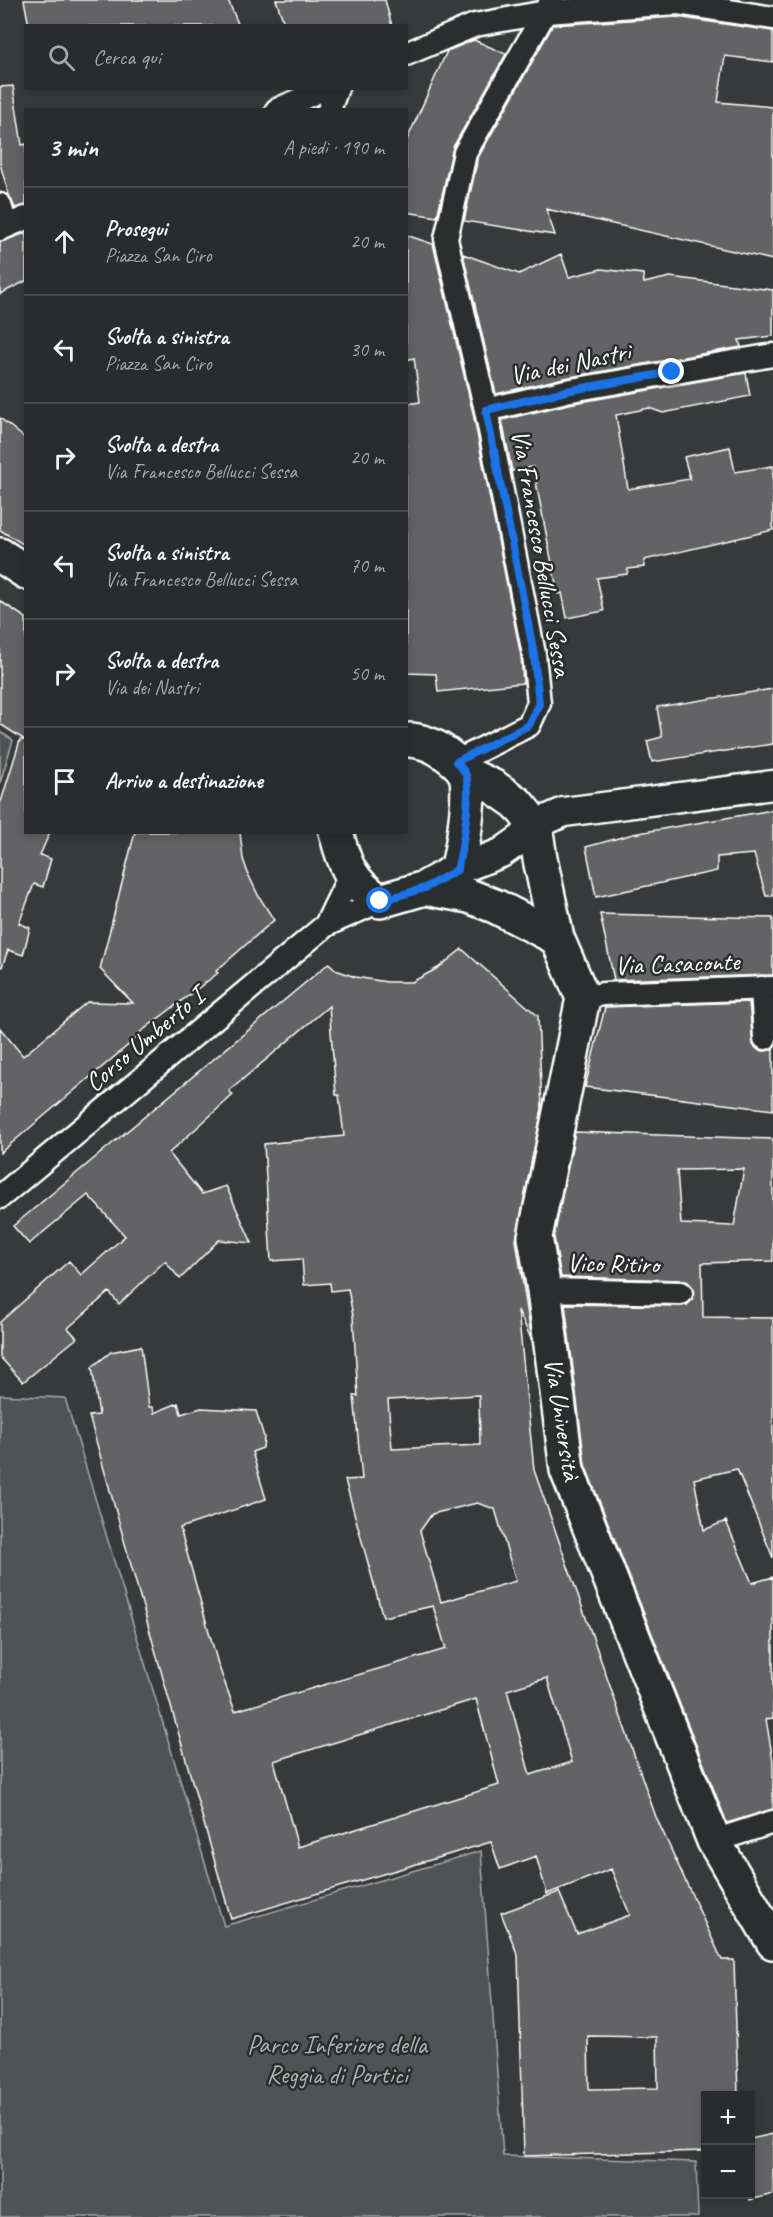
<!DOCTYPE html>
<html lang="it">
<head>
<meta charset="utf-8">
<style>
  :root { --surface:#292c2c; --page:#313434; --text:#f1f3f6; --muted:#a5a7a9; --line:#454848 }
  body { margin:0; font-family:Caveat,sans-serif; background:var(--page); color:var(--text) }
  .controls { position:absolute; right:18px; bottom:18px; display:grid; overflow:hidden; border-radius:0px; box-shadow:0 3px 9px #0003 }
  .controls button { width:54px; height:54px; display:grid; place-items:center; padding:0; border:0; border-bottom:2px solid var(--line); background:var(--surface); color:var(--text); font:30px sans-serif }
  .stop { position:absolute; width:18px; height:18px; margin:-14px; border:4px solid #1a73e8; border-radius:50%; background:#fff }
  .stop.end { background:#1a73e8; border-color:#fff; box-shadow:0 2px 6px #0008 }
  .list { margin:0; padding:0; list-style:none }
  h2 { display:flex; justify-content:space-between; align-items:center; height:78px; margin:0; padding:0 24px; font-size:26px }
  h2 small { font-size:20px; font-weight:400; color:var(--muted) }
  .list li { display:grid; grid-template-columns:39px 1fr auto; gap:18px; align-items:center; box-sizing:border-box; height:108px; padding:0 24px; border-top:2px solid var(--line) }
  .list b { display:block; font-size:22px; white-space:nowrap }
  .list p { margin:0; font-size:20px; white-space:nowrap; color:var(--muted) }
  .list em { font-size:20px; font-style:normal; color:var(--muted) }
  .icon { flex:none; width:33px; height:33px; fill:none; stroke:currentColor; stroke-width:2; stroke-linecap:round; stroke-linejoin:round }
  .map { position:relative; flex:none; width:773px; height:2217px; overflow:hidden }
  .search { position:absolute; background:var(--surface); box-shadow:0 3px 9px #0003; left:24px; top:24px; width:384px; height:66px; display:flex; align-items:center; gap:15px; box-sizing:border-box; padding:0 21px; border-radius:0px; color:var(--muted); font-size:22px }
  .panel { position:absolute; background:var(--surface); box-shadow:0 3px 9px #0003; left:24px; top:108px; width:384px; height:726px; border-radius:0px }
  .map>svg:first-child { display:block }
  .green { fill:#505354; stroke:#a8a9aa; stroke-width:1.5 }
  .building { fill:#636465; stroke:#fff; stroke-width:1.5; fill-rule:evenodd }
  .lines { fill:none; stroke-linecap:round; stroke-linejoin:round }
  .minor-casing { stroke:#fff; stroke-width:27 }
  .tertiary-casing { stroke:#fff; stroke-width:33 }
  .primary-casing { stroke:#fff; stroke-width:38 }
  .minor { stroke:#2a2d2e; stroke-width:22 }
  .tertiary { stroke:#2a2d2e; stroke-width:28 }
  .primary { stroke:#2a2d2e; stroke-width:33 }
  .route { stroke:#1a73e8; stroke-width:8 }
  .labels { text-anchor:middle; stroke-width:5; stroke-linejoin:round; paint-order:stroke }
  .street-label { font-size:26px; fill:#fff; stroke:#2a2d2e }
  .park-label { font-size:26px; fill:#b0b2b2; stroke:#2a2d2e }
</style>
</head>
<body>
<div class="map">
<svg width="773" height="2217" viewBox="0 0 773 2217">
  <rect width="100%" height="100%" fill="#373a3b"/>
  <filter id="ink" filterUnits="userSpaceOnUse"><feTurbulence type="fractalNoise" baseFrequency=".0167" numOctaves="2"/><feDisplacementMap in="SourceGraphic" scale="12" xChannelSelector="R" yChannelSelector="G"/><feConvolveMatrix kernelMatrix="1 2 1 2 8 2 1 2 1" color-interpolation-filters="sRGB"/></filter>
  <g filter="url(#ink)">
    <path class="green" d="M 0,732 L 13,740 L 0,783 Z
      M 0,1395 L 65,1398 L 224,1926 L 481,1851 L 503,2156 L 696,2162 L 698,2217 L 0,2217 Z"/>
    <path class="building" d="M 24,0 L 228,0 L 239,26 L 29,26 Z
      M 276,0 L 385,0 L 392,26 L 285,26 Z
      M 676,17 L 773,31 L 773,62 L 725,56 L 718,102 L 773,107 L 773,260 L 546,209 L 555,235 L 464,221 L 478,158 L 553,25 Z
      M 474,40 L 506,54 L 453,147 L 437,217 L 406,212 L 406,142 L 447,51 Z
      M 13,86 L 22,145 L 26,144 L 26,205 L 15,208 L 9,195 L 0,164 L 0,87 Z
      M 26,233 L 26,281 L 0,294 L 0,242 Z
      M 406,235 L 433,244 L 473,413 L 521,656 L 523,683 L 438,692 L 436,674 L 406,673 L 406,404 L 420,402 L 414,358 L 406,360 Z
      M 463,254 L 519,274 L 561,254 L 569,277 L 601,269 L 643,274 L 644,283 L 670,277 L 773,290 L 773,336 L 739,340 L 741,347 L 564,378 L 496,394 Z
      M 746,373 L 750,396 L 663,413 L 649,408 L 616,415 L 628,489 L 690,479 L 684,457 L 730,447 L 735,472 L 773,466 L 773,530 L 644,560 L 644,567 L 628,569 L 627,574 L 597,578 L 604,611 L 567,618 L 562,593 L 558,594 L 533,467 L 512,471 L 502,420 L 569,404 Z
      M 0,418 L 26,439 L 26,546 L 0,530 Z
      M 0,601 L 26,618 L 26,832 L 50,832 L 40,855 L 51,859 L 43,887 L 34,884 L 19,923 L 30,928 L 23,955 L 8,950 L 2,967 L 0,966 L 0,805 L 20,740 L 25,740 L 0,724 Z
      M 773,689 L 773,744 L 652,762 L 647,741 L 662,737 L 657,707 Z
      M 773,810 L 773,896 L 766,896 L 754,854 L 717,857 L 717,871 L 596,897 L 586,847 L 633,834 Z
      M 135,832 L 240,832 L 243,859 L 249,876 L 258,895 L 274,920 L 216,971 L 218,973 L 138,1034 L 139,1036 L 0,1153 L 0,1028 L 23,1056 L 87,1002 L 133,1003 L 100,969 Z
      M 600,914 L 773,918 L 773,975 L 614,980 Z
      M 462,949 L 538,1016 L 542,1109 L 516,1240 L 532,1341 L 518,1310 L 534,1470 L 656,1817 L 722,1960 L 734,1960 L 738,2096 L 705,2096 L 705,2151 L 524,2156 L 518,1956 L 501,1913 L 559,1892 L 577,1934 L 630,1915 L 611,1869 L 547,1894 L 536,1856 L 500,1869 L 491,1842 L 231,1919 L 89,1416 L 99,1415 L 92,1367 L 111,1352 L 141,1346 L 149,1407 L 153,1407 L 154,1413 L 178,1403 L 181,1414 L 201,1408 L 256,1411 L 264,1437 L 263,1448 L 252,1452 L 266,1499 L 180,1528 L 218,1664 L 235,1711 L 446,1649 L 433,1606 L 383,1617 L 345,1480 L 362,1479 L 354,1396 L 358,1396 L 353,1316 L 348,1289 L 331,1291 L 330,1283 L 304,1285 L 302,1259 L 271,1261 L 264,1144 L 344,1136 L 339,1095 L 336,1095 L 329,1006 L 229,1091 L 233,1095 L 169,1153 L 202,1194 L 226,1186 L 252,1243 L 219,1240 L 180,1279 L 165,1261 L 119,1304 L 109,1292 L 68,1328 L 77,1338 L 23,1382 L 0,1357 L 0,1322 L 69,1261 L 81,1275 L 125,1236 L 88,1195 L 29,1244 L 13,1226 L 329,963 L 336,970 L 355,977 L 387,982 L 412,982 L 438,968 ZM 479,1395 L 480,1445 L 392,1449 L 388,1400 ZM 477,1503 L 495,1509 L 516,1581 L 441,1602 L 420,1531 L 432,1514 ZM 547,1678 L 572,1762 L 530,1775 L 507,1690 ZM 476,1699 L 499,1785 L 298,1847 L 274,1761 ZM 588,2036 L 657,2037 L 658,2088 L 589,2089 Z
      M 749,1002 L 753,1045 L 758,1050 L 765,1051 L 773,1049 L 773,1110 L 585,1087 L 605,1007 Z
      M 575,1132 L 773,1139 L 773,1261 L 702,1263 L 703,1317 L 773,1318 L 773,1558 L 737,1469 L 694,1479 L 704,1530 L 726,1521 L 752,1583 L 773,1577 L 773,1718 L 766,1719 L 773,1761 L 773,1809 L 727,1823 L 585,1465 L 565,1304 L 681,1306 L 687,1305 L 692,1300 L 694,1293 L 688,1282 L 681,1280 L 561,1277 L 554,1237 ZM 744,1169 L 734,1226 L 681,1224 L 677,1170 Z
      M 773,2134 L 773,2194 L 750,2200 L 750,2139 Z"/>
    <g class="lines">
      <defs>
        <path id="minor" d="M 406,54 L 475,25 L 546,12 L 677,3 L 773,18
          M 277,110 L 325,88
          M 329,110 L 337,88
          M 0,205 L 6,226
          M 0,229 L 26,218
          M 486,410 L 566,391 L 773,355
          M 456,762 L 529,725 L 539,703 L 534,654 L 486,410 L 446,239 L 465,153 L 552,0
          M 326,925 L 351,873
          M 762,988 L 765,1038
          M 583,998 L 603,994 L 773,988
          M 0,1197 L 326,925 L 380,901
          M 544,1290 L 681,1293
          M 714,1841 L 773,1822"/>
        <path id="tertiary" d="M 457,870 L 501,853 L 521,839 L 535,825 L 564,812 L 773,785"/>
        <path id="primary" d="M 0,555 L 26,572
          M 466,774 L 494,787 L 517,803 L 535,825 L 540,859 L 557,938 L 583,998 L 535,1237 L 544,1290 L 567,1470 L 714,1841 L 773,1942
          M 336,832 C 344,864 351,883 380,901 L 425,888 L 457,870 C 462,852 473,789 465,773 C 461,765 453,759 446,754 C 436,746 419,739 406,740
          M 425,888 L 469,896 L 497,907 L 557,938"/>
      </defs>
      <use href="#minor" class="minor-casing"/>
      <use href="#tertiary" class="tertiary-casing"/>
      <use href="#primary" class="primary-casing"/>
      <use href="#minor" class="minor"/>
      <use href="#tertiary" class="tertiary"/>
      <use href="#primary" class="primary"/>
    </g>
  </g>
  <g class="lines" filter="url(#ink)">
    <path class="route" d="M 380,901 L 425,888 L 457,870 C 462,852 473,788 465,773 C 463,769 459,765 456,762 L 529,725 L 539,704 L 534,654 L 486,410 L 566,391 L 672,372"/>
  </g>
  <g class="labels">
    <g class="street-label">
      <text transform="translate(570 363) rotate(-12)" y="9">Via dei Nastri</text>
      <text transform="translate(542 553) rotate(80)" y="9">Via Francesco Bellucci Sessa</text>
      <text transform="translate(677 963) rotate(-2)" y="9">Via Casaconte</text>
      <text transform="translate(144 1039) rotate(-40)" y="9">Corso Umberto I</text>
      <text transform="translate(613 1263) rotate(1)" y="9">Vico Ritiro</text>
      <text transform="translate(563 1419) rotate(81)" y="9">Via Università</text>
    </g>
    <g class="park-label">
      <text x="337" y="2053">Parco Inferiore della<tspan x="337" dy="30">Reggia di Portici</tspan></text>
    </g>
  </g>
</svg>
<div class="controls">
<button>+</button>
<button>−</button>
</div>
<div class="stop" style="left:380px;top:901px"></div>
<div class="stop end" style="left:672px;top:372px"></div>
<div class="search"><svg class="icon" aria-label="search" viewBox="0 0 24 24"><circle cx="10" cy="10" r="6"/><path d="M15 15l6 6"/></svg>Cerca qui</div>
<section class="panel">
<h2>3 min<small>A piedi · 190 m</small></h2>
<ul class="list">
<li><svg class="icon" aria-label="ahead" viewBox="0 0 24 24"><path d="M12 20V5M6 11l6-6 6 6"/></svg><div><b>Prosegui</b><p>Piazza San Ciro</p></div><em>20 m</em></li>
<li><svg class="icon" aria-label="left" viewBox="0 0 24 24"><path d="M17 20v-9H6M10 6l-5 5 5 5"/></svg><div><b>Svolta a sinistra</b><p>Piazza San Ciro</p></div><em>30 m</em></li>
<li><svg class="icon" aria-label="right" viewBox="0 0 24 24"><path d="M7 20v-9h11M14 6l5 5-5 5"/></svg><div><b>Svolta a destra</b><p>Via Francesco Bellucci Sessa</p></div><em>20 m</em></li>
<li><svg class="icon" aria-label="left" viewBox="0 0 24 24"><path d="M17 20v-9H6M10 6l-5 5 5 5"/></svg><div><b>Svolta a sinistra</b><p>Via Francesco Bellucci Sessa</p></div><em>70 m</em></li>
<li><svg class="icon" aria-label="right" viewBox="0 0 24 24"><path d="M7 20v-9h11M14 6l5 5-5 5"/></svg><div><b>Svolta a destra</b><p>Via dei Nastri</p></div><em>50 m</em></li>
<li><svg class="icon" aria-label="arrive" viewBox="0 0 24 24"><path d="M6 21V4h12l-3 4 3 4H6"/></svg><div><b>Arrivo a destinazione</b></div></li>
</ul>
</section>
</div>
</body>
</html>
